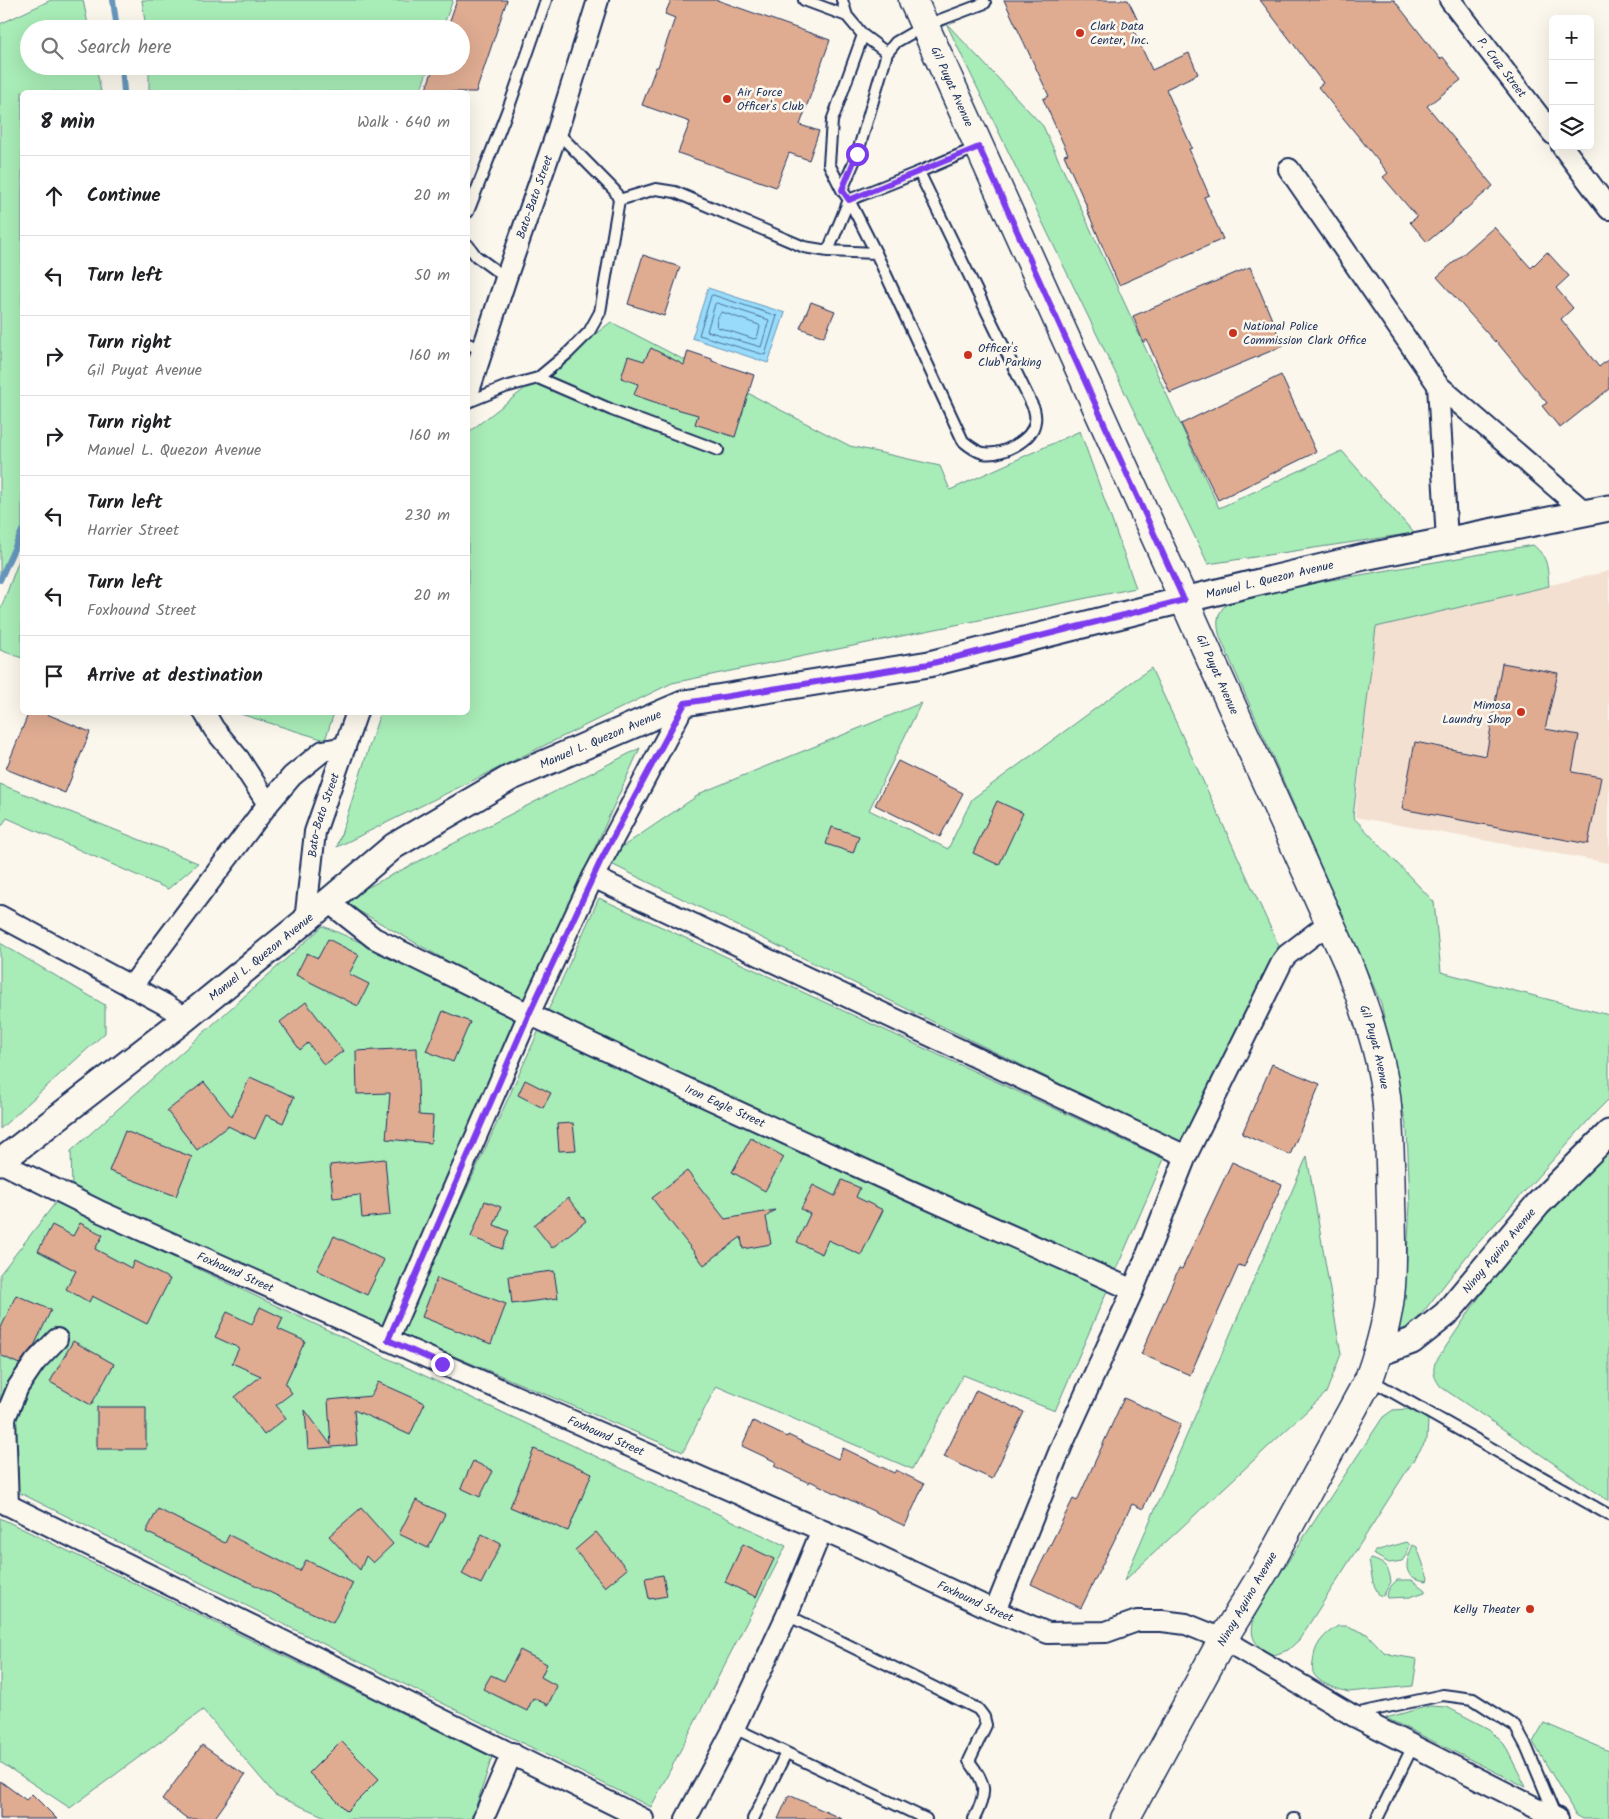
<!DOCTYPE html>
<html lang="en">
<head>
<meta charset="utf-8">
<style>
  :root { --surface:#fff; --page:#f6f6f6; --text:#202124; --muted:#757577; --line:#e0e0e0 }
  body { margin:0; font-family:Kalam,sans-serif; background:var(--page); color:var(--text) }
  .controls { position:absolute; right:15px; top:15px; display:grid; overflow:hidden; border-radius:8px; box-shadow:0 5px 20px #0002 }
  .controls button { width:45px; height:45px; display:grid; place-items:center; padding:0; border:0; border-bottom:1px solid var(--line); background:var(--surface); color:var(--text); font:25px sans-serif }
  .stop { position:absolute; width:15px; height:15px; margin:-11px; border:4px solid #7c3aed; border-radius:50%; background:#fff }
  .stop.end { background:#7c3aed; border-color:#fff; box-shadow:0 1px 5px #0008 }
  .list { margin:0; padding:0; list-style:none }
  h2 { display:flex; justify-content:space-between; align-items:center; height:65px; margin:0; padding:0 20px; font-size:21px }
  h2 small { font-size:16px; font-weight:400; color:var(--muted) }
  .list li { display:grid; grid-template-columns:32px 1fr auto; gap:15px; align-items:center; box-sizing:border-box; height:80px; padding:0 20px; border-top:1px solid var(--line) }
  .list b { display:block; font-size:19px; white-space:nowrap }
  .list p { margin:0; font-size:16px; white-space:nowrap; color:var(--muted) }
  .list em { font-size:16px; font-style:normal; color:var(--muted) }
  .icon { flex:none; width:28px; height:28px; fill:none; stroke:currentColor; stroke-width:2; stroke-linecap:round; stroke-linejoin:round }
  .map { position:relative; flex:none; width:1609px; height:1819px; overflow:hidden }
  .search { position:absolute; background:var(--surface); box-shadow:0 5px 20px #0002; left:20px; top:20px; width:450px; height:55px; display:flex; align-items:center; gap:12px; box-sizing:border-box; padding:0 18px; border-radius:28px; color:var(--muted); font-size:19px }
  .panel { position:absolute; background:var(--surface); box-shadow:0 5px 20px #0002; left:20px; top:90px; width:450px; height:625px; border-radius:8px }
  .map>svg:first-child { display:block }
  .built { fill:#f3e0d1 }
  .green { fill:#a8ecb7; stroke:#628e8a }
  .water { fill:#98dbfa; stroke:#6696bc }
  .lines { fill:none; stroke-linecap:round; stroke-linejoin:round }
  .shore { stroke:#4d749c; stroke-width:1 }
  .stream { stroke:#6696bc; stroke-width:6 }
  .building { fill:#dfac92; stroke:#1b2f5e }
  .service-casing { stroke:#1b2f5e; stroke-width:14 }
  .minor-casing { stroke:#1b2f5e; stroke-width:24 }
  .tertiary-casing { stroke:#1b2f5e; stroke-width:29 }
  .secondary-casing { stroke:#1b2f5e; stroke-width:31 }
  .service { stroke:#fbf7ec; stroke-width:10 }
  .minor { stroke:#fbf7ec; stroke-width:20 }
  .tertiary { stroke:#fbf7ec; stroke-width:25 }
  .secondary { stroke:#fbf7ec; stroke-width:28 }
  .route { stroke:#7c3aed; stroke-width:6 }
  .poi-dot { fill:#c8321e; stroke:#fbf7ec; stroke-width:2 }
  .labels { text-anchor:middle; stroke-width:5; stroke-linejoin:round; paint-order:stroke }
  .poi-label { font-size:12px; fill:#1b2f5e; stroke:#fbf7ec; text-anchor:start }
  .street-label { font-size:12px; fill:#1b2f5e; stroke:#fbf7ec }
</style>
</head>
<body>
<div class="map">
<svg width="1609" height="1819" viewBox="0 0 1609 1819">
  <rect width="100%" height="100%" fill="#fbf7ec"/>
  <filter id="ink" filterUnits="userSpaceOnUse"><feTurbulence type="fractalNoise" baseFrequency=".02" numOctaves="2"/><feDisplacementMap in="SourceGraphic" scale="10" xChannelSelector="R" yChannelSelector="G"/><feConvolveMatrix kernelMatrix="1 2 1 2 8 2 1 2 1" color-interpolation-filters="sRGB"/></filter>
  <g filter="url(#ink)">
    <path class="built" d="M 1609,571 L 1609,863 L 1355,817 L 1375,627 Z"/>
    <path class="green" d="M 51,0 L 83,0 L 89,29 L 29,29 L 29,66 L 96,66 L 101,92 L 22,92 L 22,530 L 0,581 L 0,24 Z
      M 142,0 L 453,0 L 442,29 L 146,29 Z
      M 946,23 L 1043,126 L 1219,508 L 1342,451 L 1414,533 L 1208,564 Z
      M 149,66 L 429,66 L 420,92 L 149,92 Z
      M 611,322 L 850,446 L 940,466 L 950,490 L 1080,431 L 1136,588 L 672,683 L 337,847 L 380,713 L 468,712 L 468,439 L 470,431 Z
      M 1533,545 C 1549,558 1547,567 1549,586 L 1376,627 L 1353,817 L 1434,902 L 1441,972 L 1609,1015 L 1609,1099 L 1595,1113 L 1470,1252 L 1413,1325 L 1407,1330 L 1401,1330 L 1398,1324 L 1398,1316 L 1405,1288 L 1410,1205 L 1407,1130 L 1381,1003 L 1220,637 C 1214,616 1220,606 1239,596 Z
      M 22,552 L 22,658 L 0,650 L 0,611 Z
      M 1151,668 L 1289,968 L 1197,1151 L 603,860 L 703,792 L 921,703 L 869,810 L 948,849 L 972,799 Z
      M 237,713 L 334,712 L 334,713 L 325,740 Z
      M 640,748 L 524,1004 L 341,901 Z
      M 0,784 L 198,863 L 168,889 L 7,818 L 0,828 Z
      M 599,898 L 1164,1159 L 1055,1411 L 963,1375 L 912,1469 L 716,1386 L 683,1452 L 401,1334 Z
      M 323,926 L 528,1015 L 383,1346 L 72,1189 L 71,1151 Z
      M 0,943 L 105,1005 L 105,1033 L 0,1129 Z
      M 1609,1137 L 1609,1501 L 1441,1387 C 1435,1379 1432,1373 1435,1363 L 1473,1306 L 1505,1262 Z
      M 1307,1156 L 1341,1354 L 1326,1393 L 1124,1581 Z
      M 56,1202 L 786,1546 L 651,1807 L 0,1483 L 0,1274 Z
      M 1407,1409 L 1418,1412 L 1428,1420 L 1427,1439 L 1299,1640 L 1288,1650 L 1274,1655 C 1248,1644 1249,1631 1258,1607 L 1383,1417 L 1393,1410 Z
      M 0,1518 L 492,1757 L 472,1819 L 330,1819 L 275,1795 L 203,1710 L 70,1808 L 0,1762 Z
      M 1407,1542 L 1410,1545 L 1406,1555 L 1402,1561 L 1389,1563 L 1373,1554 L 1375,1551 Z
      M 1413,1545 L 1417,1547 L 1428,1578 L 1427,1581 C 1401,1578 1405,1564 1413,1545 Z
      M 1371,1559 C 1385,1563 1389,1567 1391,1582 L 1383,1596 L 1379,1595 L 1373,1583 L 1369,1560 Z
      M 1397,1580 L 1412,1580 L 1425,1590 L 1425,1592 L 1410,1597 L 1387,1598 L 1386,1596 L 1390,1587 Z
      M 1338,1626 L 1347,1626 L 1367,1634 L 1384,1652 L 1393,1655 L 1417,1659 L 1413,1686 L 1348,1692 C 1338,1689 1323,1685 1316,1677 C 1312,1673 1312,1668 1313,1663 C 1314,1645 1323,1635 1338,1626 Z
      M 1429,1706 L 1447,1707 L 1489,1729 L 1504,1744 L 1526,1787 L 1386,1718 Z
      M 1544,1723 L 1609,1751 L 1609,1819 L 1583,1819 L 1576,1815 L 1533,1742 Z"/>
    <path class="water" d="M 708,288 L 785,313 L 768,363 L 692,338 Z"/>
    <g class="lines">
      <path class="shore" d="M 713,295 L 777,316 L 765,355 L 699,335 L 711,296 Z
        M 717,303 L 769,320 L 761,347 L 707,331 L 715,304 Z
        M 722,312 L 759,325 L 760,327 L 757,338 L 754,339 L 717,327 C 715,323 718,314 722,312 Z"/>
      <path class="stream" d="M 113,0 L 117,29
        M 122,66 L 124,92
        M 0,580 L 22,531"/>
    </g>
    <path class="building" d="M 457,0 L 507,0 L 476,92 L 425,92 L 434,66 L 461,66 L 461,29 L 447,29 Z
      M 671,0 L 717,0 L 830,40 L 800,125 L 819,131 L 809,160 L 789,153 L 776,187 L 678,153 L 690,122 L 642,105 L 656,67 L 658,67 L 675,18 L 665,14 Z
      M 1004,0 L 1128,0 L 1139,23 L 1132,27 L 1152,70 L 1189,53 L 1198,74 L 1166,89 L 1192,148 L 1189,149 L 1209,195 L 1204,197 L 1223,239 L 1119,285 L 1087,210 L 1088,209 L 1064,155 L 1068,154 L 1043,99 L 1049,96 Z
      M 1260,0 L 1394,0 L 1440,59 L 1443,57 L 1461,80 L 1427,106 L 1493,186 L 1427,242 L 1410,222 L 1417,217 L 1383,177 L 1388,173 L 1318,87 L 1323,83 Z
      M 1494,227 L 1531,268 L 1547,252 L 1569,276 L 1556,288 L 1573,308 L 1561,319 L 1599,367 L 1609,359 L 1609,389 L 1560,428 L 1542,406 L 1547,403 L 1496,341 L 1495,342 L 1437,277 Z
      M 643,255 L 680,267 L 664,316 L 628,304 Z
      M 1250,267 L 1283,346 L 1170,393 L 1147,340 L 1143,342 L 1133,316 Z
      M 811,302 L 835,311 L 824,337 L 800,328 Z
      M 651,348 L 684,365 L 688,351 L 712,359 L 712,361 L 754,375 L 735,437 L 695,424 L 698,415 L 666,406 L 634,395 L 638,384 L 621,378 L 628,356 L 644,361 Z
      M 1281,375 L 1316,452 L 1218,500 L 1181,424 Z
      M 1502,663 L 1558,673 L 1545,729 L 1579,735 L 1572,772 L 1601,777 L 1588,844 L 1402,809 L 1415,742 L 1486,756 Z
      M 29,712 L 42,712 L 90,732 L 65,793 L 6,769 Z
      M 898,761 L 963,793 L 940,837 L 875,805 Z
      M 997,801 L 1023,813 L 999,865 L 973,853 Z
      M 832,827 L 859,836 L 853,853 L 826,844 Z
      M 328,939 L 359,955 L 349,974 L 369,984 L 358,1006 L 296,975 L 307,953 L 318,958 Z
      M 306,1002 L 343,1051 L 324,1065 L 308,1043 L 300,1050 L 280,1022 Z
      M 443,1011 L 470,1022 L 453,1062 L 426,1051 Z
      M 417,1048 L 419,1115 L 433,1116 L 431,1143 L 386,1139 L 390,1093 L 357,1094 L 356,1051 Z
      M 1272,1064 L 1320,1084 L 1290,1155 L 1242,1134 Z
      M 250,1077 L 294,1097 L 283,1123 L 266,1115 L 255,1139 L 228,1126 L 197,1150 L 167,1111 L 204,1082 L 232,1117 Z
      M 525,1080 L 551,1093 L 543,1108 L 518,1095 Z
      M 573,1123 L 576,1150 L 559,1151 L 557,1124 Z
      M 125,1131 L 192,1157 L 176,1196 L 109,1171 Z
      M 751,1138 L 784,1157 L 765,1191 L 732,1172 Z
      M 385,1159 L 390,1215 L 362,1218 L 360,1195 L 333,1198 L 330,1165 Z
      M 1232,1162 L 1282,1185 L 1244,1267 L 1239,1265 L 1190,1375 L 1141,1354 L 1179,1268 L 1182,1269 Z
      M 687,1171 L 725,1219 L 775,1210 L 766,1217 L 771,1244 L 743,1249 L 741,1237 L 704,1265 L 652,1198 Z
      M 842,1180 L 860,1188 L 856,1197 L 883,1210 L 861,1255 L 828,1240 L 822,1254 L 797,1242 L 810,1214 L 801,1209 L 813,1185 L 835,1196 Z
      M 568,1198 L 586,1221 L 552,1248 L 534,1225 Z
      M 485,1201 L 501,1207 L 494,1225 L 509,1231 L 502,1249 L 471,1237 Z
      M 80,1223 L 103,1235 L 95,1249 L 131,1268 L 134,1261 L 170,1279 L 147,1324 L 92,1296 L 89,1302 L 66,1289 L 76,1271 L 38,1251 L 52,1225 L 73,1236 Z
      M 334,1236 L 384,1260 L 367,1295 L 317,1270 Z
      M 554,1271 L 558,1298 L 512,1304 L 509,1276 Z
      M 437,1278 L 506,1304 L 491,1344 L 422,1317 Z
      M 16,1295 L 51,1310 L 35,1344 L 19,1364 L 0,1355 L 0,1330 Z
      M 260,1307 L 283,1318 L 278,1329 L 305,1341 L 285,1384 L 292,1393 L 276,1405 L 286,1418 L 264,1435 L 235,1397 L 261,1376 L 232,1363 L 239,1348 L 215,1337 L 227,1312 L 252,1324 Z
      M 73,1341 L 114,1364 L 91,1405 L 50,1382 Z
      M 378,1382 L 425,1403 L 410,1435 L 354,1410 L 357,1445 L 308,1449 L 305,1410 L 331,1445 L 328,1400 L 371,1396 Z
      M 976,1390 L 1024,1412 L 992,1479 L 944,1457 Z
      M 1124,1398 L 1181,1424 L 1143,1509 L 1132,1504 L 1081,1608 L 1031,1584 L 1073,1499 L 1077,1501 Z
      M 97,1407 L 146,1407 L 146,1449 L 97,1449 Z
      M 753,1421 L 787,1437 L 788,1435 L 838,1459 L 843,1448 L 894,1473 L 896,1470 L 924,1484 L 905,1526 L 810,1481 L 809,1483 L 774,1466 L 776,1462 L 742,1446 Z
      M 534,1449 L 592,1473 L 568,1531 L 510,1507 Z
      M 473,1461 L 493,1471 L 480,1497 L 461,1488 Z
      M 416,1500 L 445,1514 L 428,1548 L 399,1534 Z
      M 361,1508 L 393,1544 L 373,1563 L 366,1556 L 360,1570 L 329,1536 Z
      M 158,1509 L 225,1543 L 229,1535 L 300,1571 L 306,1560 L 353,1583 L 333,1623 L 146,1532 Z
      M 596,1532 L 627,1569 L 605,1587 L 575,1550 Z
      M 482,1534 L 501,1544 L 481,1584 L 462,1574 Z
      M 743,1544 L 774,1559 L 756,1597 L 725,1582 Z
      M 663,1575 L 667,1596 L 649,1599 L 645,1578 Z
      M 520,1650 L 547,1664 L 541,1677 L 557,1686 L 548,1705 L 533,1698 L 527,1711 L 483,1689 L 491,1675 L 504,1681 Z
      M 341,1741 L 379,1779 L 347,1811 L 309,1773 Z
      M 202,1745 L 245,1775 L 214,1819 L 188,1819 L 162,1800 Z
      M 0,1781 L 26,1800 L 32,1794 L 57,1819 L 0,1819 Z
      M 789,1795 L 842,1819 L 778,1819 Z"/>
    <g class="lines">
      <defs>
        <path id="service" d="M 804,0 L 847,16 L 863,35 L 887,53
          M 842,0 L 847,16
          M 557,132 L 615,191 L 619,200
          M 919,172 L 1034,409 C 1035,413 1036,417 1035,421 C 1033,441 1001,456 983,453 C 975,451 969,446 963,441 L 876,253 L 849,200 Z
          M 919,172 L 978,147
          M 842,190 L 857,155 L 887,53 L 896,42 L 924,26 L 985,3
          M 468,212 L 511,101 L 546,0
          M 468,245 L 476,256 L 506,278
          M 828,251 L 849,200 L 842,190 L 829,164 L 832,121 L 863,35
          M 468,344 L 481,349
          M 538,378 L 612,410 L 718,450
          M 468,402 L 505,387 L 538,378 L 568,353 L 589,332 L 600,312 L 619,200 L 656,189 L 675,192 L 804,247 L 828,251 L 876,253
          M 1371,1380 L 1609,1515
          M 787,1615 L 978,1709 L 984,1717 L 986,1725 L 969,1761 C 987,1784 987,1793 974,1819
          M 1355,1714 L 1443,1695 L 1473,1699 L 1515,1726 L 1527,1748 L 1555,1815
          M 734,1728 L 926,1819
          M 753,1819 L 786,1753
          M 1293,1819 L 1295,1819
          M 1377,1819 L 1413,1746"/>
        <g id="minor">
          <path id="s1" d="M 1450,0 L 1553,134"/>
          <path d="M 1562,146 L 1609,209"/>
          <path d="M 1289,169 L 1438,385 L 1586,513"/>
          <path d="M 1438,385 L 1447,541"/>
          <path id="s2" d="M 468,394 L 506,278 L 557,132 L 598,0"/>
          <path d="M 268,804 L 292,776 L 323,751 L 345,747"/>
          <path d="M 593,877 L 1186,1156"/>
          <path id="s3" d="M 327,901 L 374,938 L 529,1014 L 662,1077 L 904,1188 L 1133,1290"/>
          <path d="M 0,916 L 164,1004 L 186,1018"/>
          <path id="s4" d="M 305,921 L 315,832 L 357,712"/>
          <path d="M 131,987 L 268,804 L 239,759 L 214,729 L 204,712"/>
          <path id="s5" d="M 0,1162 L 101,1212 L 442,1364 L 860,1547 L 995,1611 L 1048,1633 L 1106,1632 L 1137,1621 L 1162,1621 L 1186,1624 L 1223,1639 L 1352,1715 L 1558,1819"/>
          <path d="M 388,1340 L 529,1014 L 593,877 L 685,703"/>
          <path d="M 0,1501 L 643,1819"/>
          <path d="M 8,1505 L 5,1418 L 18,1387 L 35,1362 L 57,1339"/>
          <path d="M 995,1611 L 1062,1445 L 1133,1290 L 1186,1156 L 1283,960 L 1287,955 L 1330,922"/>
          <path d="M 483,1819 L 512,1753"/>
          <path d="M 686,1819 L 734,1728 L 787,1615 L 821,1532"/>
        </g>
        <g id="tertiary">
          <path id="s6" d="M 0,1162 L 186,1018 L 305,921 L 394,846 L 510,778 L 685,703 L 929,664 L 1150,608 L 1364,557 L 1609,508"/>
          <path id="s7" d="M 1379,1353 L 1412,1341 L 1446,1314 L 1538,1204 L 1609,1133"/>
        </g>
        <g id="secondary">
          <path id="s8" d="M 913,0 L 1347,961 C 1364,1005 1380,1049 1386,1096 C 1390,1131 1390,1167 1391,1202 C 1392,1230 1393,1258 1391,1286 C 1389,1316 1379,1351 1369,1379 L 1265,1570 L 1223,1639 L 1125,1819"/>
        </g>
      </defs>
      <use href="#service" class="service-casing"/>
      <use href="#minor" class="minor-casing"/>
      <use href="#tertiary" class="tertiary-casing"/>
      <use href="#secondary" class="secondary-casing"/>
      <use href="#service" class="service"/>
      <use href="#minor" class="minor"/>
      <use href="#tertiary" class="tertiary"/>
      <use href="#secondary" class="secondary"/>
    </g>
  </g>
  <g class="lines" filter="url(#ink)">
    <path class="route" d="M 442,1364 L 388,1340 L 529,1014 L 601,860 L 685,703 L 929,664 L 1184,600 L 979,147 L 849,200 L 842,190 L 857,154"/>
  </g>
  <g class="poi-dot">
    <circle cx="1080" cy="33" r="5"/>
    <circle cx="727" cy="99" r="5"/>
    <circle cx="1233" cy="333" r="5"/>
    <circle cx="968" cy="355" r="5"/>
    <circle cx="1521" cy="712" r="5"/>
    <circle cx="1530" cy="1609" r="5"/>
  </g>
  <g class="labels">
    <g class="poi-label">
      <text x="1090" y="30">Clark Data<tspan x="1090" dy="14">Center, Inc.</tspan></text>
      <text x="737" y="96">Air Force<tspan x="737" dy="14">Officer's Club</tspan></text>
      <text x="1243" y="330">National Police<tspan x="1243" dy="14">Commission Clark Office</tspan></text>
      <text x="978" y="352">Officer's<tspan x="978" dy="14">Club Parking</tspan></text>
      <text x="1511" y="709" text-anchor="end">Mimosa<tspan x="1511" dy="14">Laundry Shop</tspan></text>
      <text x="1520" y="1613" text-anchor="end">Kelly Theater</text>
    </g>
    <g class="street-label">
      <text dy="4" stroke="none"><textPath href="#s1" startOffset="85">P. Cruz Street</textPath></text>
      <text dy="4" stroke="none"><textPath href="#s8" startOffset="95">Gil Puyat Avenue</textPath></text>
      <text dy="4" stroke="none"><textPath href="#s2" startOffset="208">Bato-Bato Street</textPath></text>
      <text dy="4" stroke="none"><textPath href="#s6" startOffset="1428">Manuel L. Quezon Avenue</textPath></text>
      <text dy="4" stroke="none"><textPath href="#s8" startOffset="740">Gil Puyat Avenue</textPath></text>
      <text dy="4" stroke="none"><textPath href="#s6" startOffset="738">Manuel L. Quezon Avenue</textPath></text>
      <text dy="4" stroke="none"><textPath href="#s4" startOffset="108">Bato-Bato Street</textPath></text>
      <text dy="4" stroke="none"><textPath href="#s6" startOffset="332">Manuel L. Quezon Avenue</textPath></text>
      <text dy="4" stroke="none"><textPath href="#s8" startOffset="1145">Gil Puyat Avenue</textPath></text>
      <text dy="4" stroke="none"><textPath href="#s3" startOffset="449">Iron Eagle Street</textPath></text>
      <text dy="4" stroke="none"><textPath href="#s7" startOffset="161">Ninoy Aquino Avenue</textPath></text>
      <text dy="4" stroke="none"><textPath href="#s5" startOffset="260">Foxhound Street</textPath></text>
      <text dy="4" stroke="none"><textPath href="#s5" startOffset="665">Foxhound Street</textPath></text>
      <text transform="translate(1247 1599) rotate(-60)" y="4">Ninoy Aquino Avenue</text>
      <text dy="4" stroke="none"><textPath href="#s5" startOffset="1070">Foxhound Street</textPath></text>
    </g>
  </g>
</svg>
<div class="controls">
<button>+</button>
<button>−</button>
<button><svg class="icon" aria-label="layers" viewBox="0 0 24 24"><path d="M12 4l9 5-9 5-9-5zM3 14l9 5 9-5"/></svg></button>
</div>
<div class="stop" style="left:857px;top:154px"></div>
<div class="stop end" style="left:442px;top:1364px"></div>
<div class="search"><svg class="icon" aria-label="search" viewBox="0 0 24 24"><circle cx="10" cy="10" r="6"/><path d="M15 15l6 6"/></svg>Search here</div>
<section class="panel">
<h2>8 min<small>Walk · 640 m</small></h2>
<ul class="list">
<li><svg class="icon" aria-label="ahead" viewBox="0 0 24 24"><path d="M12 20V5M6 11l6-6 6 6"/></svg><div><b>Continue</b></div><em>20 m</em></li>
<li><svg class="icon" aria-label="left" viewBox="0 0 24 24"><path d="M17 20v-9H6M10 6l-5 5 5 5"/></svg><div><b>Turn left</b></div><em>50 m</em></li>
<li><svg class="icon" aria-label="right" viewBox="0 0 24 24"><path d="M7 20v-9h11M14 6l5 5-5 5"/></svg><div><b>Turn right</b><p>Gil Puyat Avenue</p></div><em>160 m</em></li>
<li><svg class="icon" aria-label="right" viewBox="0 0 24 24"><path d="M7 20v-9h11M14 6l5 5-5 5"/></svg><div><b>Turn right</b><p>Manuel L. Quezon Avenue</p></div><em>160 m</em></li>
<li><svg class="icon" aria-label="left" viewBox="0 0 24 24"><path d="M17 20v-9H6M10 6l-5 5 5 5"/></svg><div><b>Turn left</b><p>Harrier Street</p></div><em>230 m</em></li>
<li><svg class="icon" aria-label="left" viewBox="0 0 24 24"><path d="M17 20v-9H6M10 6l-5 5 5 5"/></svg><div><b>Turn left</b><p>Foxhound Street</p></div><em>20 m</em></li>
<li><svg class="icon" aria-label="arrive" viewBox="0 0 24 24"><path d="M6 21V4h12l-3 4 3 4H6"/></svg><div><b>Arrive at destination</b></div></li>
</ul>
</section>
</div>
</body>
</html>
